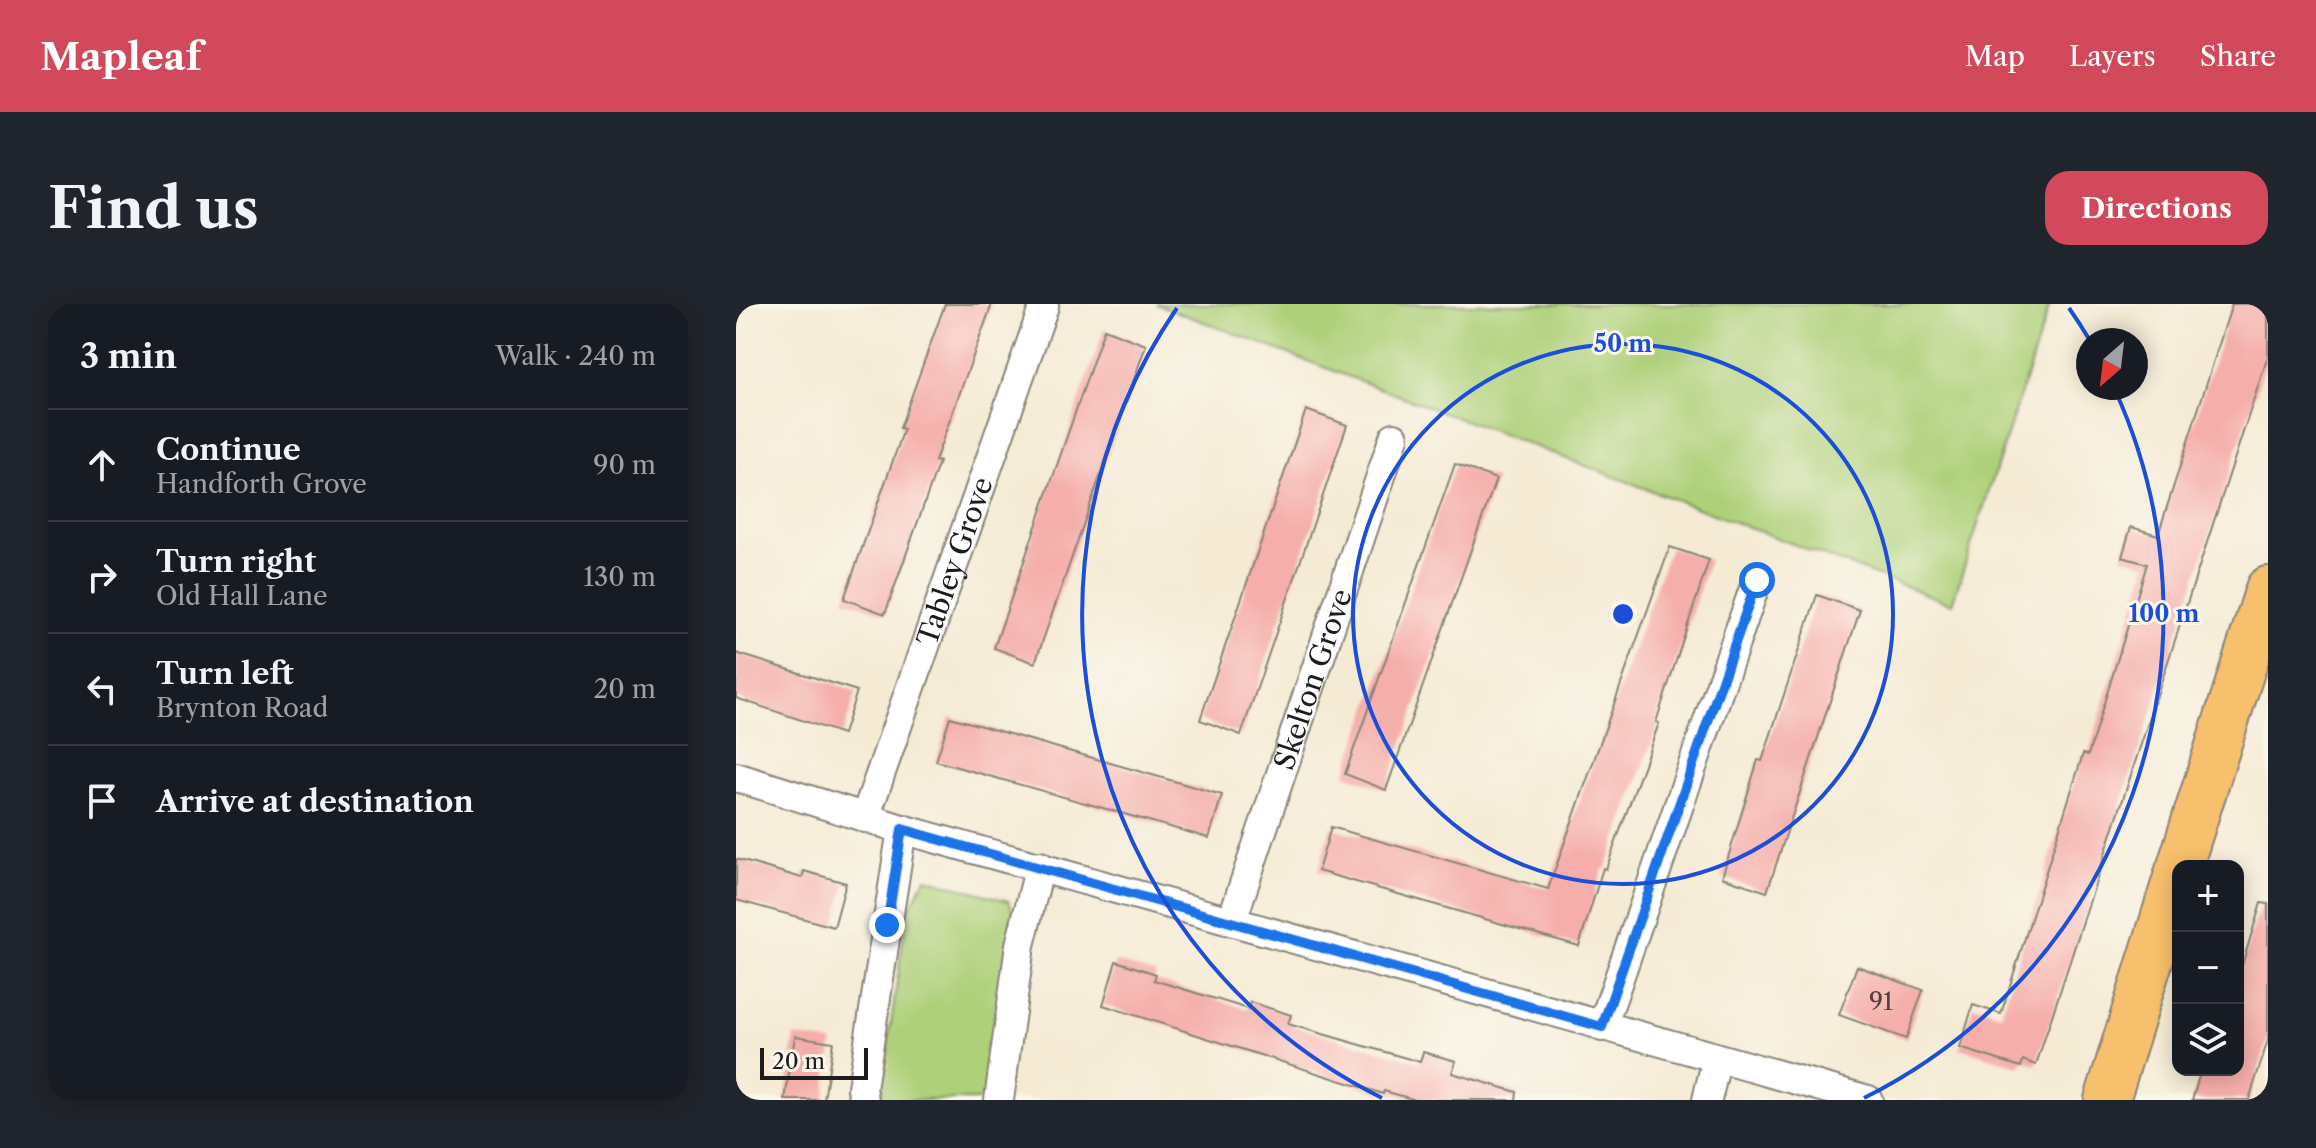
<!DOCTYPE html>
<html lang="en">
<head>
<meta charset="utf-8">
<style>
  :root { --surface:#171b24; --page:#20242c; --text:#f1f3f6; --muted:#9ea1a6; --line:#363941; --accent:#d1495b }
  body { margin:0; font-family:"Libre Caslon Text",serif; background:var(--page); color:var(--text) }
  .controls { position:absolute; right:24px; bottom:24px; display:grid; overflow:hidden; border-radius:16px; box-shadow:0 4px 20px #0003 }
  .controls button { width:72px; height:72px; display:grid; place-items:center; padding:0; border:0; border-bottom:2px solid var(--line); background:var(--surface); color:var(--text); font:40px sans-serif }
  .compass { position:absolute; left:1340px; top:24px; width:72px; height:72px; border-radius:50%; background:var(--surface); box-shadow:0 4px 20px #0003; rotate:208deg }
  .scale { position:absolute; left:24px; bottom:20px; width:108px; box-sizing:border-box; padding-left:8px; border:4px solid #1c1c1c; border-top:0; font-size:22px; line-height:28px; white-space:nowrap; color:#1c1c1c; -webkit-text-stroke:6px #fbf7ec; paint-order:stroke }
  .stop { position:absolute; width:24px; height:24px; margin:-18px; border:6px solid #1a73e8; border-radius:50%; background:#fff }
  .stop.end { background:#1a73e8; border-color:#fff; box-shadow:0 2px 8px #0008 }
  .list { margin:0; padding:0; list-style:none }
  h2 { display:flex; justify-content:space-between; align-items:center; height:104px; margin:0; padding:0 32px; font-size:34px }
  h2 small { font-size:26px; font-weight:400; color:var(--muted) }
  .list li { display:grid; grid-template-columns:52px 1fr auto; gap:24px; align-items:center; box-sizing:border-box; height:112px; padding:0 32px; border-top:2px solid var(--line) }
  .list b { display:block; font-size:30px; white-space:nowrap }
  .list p { margin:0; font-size:26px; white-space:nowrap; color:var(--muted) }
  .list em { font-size:26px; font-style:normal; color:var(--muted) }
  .icon { flex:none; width:44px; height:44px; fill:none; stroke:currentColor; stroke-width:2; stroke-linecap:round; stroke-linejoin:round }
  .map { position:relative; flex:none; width:1532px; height:796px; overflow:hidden; border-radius:24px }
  header { display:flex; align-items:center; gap:48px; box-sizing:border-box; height:112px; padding:0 40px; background:var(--accent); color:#fff }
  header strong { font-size:38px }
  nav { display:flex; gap:44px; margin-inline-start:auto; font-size:28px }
  .intro { display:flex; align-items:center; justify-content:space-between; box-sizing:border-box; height:192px; padding:0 48px }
  h1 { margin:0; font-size:56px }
  .button { padding:20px 36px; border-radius:24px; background:var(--accent); color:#fff; font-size:28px; font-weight:700 }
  main { display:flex; gap:48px; padding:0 48px }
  aside { flex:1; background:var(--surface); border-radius:24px; box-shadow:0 4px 20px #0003 }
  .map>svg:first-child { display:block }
  .green { fill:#aed079; stroke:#65764a; stroke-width:2 }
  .building { fill:#f5aeaa }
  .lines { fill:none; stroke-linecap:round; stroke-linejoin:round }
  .minor-casing { stroke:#888478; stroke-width:32 }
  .trunk-casing { stroke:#888478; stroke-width:48 }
  .minor { stroke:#fff; stroke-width:28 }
  .trunk { stroke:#f7c06c; stroke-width:44 }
  .route { stroke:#1a73e8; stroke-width:10 }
  .ring { fill:none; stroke:#1d4ed8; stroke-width:4 }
  .labels { text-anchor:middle; stroke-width:6; stroke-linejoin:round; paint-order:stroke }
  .number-label { font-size:24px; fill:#524040 }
  .street-label { font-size:28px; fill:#1c1c1c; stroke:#fbf7ec }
  .centre { fill:#1d4ed8; stroke:#fbf7ec; stroke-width:4 }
  .ring-label { font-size:24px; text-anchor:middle; font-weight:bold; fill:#1d4ed8; stroke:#fbf7ec; stroke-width:6; stroke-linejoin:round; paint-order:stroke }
</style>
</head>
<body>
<header>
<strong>Mapleaf</strong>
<nav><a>Map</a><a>Layers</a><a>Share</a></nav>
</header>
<div class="intro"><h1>Find us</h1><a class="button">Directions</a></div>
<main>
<aside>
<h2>3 min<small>Walk · 240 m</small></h2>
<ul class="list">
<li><svg class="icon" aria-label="ahead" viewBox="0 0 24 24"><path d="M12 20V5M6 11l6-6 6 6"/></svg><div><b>Continue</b><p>Handforth Grove</p></div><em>90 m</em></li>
<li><svg class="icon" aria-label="right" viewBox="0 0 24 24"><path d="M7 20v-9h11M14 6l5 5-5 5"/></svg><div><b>Turn right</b><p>Old Hall Lane</p></div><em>130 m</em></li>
<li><svg class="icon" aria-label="left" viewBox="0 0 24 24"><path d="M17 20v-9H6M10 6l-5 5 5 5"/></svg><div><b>Turn left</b><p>Brynton Road</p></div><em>20 m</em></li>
<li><svg class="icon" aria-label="arrive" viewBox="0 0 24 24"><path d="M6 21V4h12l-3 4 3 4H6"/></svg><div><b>Arrive at destination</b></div></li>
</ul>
</aside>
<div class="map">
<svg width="1532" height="796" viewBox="0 0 1532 796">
  <rect width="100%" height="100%" fill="#fbf7ec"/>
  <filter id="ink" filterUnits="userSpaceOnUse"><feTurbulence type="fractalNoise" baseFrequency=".0125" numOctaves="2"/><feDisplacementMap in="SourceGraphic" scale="16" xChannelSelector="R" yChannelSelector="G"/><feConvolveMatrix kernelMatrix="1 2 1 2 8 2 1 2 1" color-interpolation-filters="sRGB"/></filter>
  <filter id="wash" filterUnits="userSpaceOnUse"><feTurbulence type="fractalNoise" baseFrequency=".006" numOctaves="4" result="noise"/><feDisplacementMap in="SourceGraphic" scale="32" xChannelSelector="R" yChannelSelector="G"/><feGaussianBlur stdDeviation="1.8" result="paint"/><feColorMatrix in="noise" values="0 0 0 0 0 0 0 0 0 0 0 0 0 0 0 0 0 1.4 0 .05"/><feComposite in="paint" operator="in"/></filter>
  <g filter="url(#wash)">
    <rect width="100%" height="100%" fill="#f5ebd5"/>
    <path class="green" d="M 420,0 L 1314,0 L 1216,300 Z
      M 190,574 L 273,597 L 277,607 L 252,796 L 144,796 L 171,608 Z"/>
    <g id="blocks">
      <path class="building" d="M 209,0 L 256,0 L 199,157 L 203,158 L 149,310 L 108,295 L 168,125 L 164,124 Z
        M 1496,0 L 1532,0 L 1532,52 L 1300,761 L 1287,756 L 1285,763 L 1224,744 L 1237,701 L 1265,710 L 1347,450 L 1352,451 L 1411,260 L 1386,253 L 1395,223 L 1422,231 Z
        M 368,25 L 410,41 L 299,359 L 258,344 Z
        M 570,106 L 611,121 L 505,431 L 464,416 Z
        M 719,160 L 760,175 L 650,486 L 609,470 Z
        M 934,243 L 973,256 L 920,418 L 923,419 L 870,565 L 867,564 L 843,642 L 582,567 L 595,523 L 812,585 Z
        M 1081,291 L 1124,306 L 1031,588 L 986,573 L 1022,456 L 1026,457 Z
        M 0,349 L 121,387 L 107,430 L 0,394 Z
        M 214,413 L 486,491 L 473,534 L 200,457 Z
        M 0,555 L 66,574 L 68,567 L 110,579 L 98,623 L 0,596 Z
        M 1525,599 L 1532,600 L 1532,736 L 1513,796 L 1456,796 L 1465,766 L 1502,766 L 1502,674 Z
        M 380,657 L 420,670 L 418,676 L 512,705 L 514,698 L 555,711 L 552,720 L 684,758 L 687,748 L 720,757 L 716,769 L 781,788 L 780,796 L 680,796 L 648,787 L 647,790 L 367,701 Z
        M 1121,662 L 1187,686 L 1170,735 L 1103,711 Z
        M 59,732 L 97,738 L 88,796 L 49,796 Z"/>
    </g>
  </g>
  <g filter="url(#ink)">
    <use href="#blocks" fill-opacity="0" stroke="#888478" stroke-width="2"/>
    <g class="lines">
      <defs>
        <g id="minor">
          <path d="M 0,473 L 166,525 L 1132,796"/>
          <path id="s1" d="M 129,514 L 308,2"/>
          <path id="s2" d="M 496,616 L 658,133"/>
          <path d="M 866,723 L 1021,276"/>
          <path d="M 128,796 L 126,784 L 166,525"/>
          <path d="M 263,796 L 284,641 L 304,562"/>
          <path d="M 971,796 L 981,754"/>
        </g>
        <path id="trunk" d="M 1444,562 L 1532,285
          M 1371,796 L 1442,567"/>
      </defs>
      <use href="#minor" class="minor-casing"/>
      <use href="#trunk" class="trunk-casing"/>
      <use href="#minor" class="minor"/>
      <use href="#trunk" class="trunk"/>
    </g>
  </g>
  <g class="lines" filter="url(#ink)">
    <path class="route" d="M 151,621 L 166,525 L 866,723 L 1021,276"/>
  </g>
  <g class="ring">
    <circle cx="887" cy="310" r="270"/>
    <path d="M646 794A541 541 0 0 1 441 4M1333 4A541 541 0 0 1 1353 35M1379 86A541 541 0 0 1 1128 794"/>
  </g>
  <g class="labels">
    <g class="number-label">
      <text x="1145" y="706">91</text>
    </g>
    <g class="street-label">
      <text dy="10" stroke="none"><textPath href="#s1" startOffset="272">Tabley Grove</textPath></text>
      <text dy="10" stroke="none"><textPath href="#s2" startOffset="254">Skelton Grove</textPath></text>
    </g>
  </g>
  <circle cx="887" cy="310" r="12" class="centre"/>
  <g class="ring-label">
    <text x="887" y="48">50 m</text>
    <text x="1428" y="318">100 m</text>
  </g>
</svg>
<div class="controls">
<button>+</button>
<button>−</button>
<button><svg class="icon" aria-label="layers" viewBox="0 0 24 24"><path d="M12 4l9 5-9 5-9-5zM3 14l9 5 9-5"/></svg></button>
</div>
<svg class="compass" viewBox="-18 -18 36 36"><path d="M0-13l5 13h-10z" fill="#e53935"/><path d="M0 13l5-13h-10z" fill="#9ea1a6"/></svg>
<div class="scale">20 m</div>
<div class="stop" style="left:1021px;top:276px"></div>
<div class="stop end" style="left:151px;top:621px"></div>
</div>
</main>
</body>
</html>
